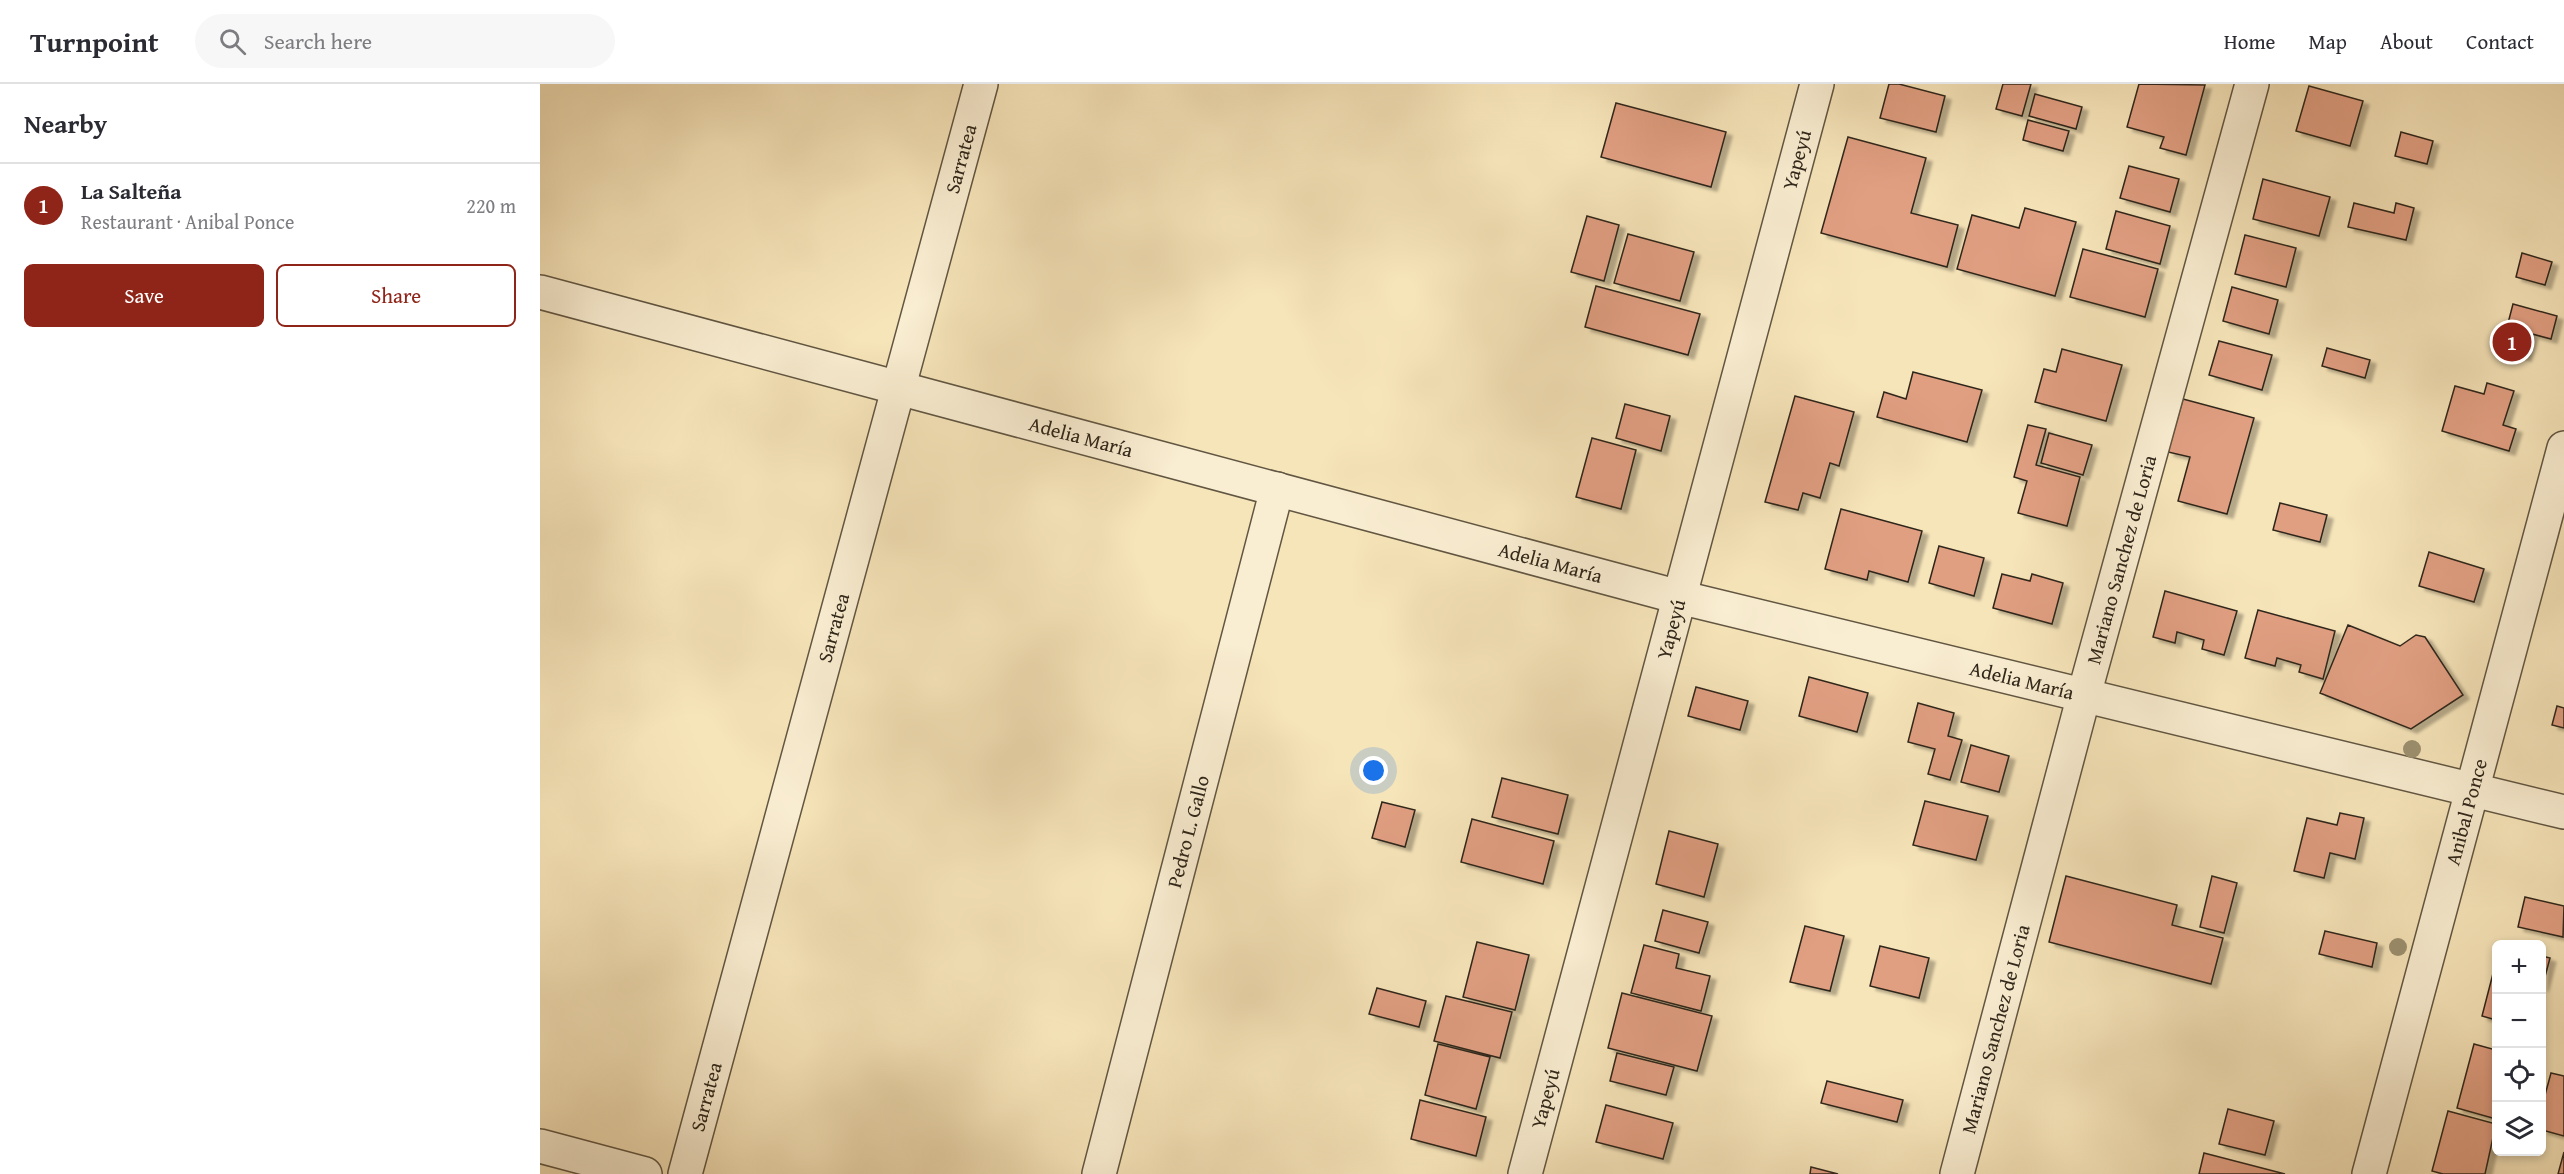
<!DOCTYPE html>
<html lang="en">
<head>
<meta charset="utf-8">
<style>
  :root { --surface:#fff; --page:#f7f7f7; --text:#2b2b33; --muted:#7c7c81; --line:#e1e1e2; --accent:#8f2418 }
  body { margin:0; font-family:"Gentium Book Plus",serif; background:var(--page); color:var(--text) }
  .controls { position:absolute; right:18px; bottom:18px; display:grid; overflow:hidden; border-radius:9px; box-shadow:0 3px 9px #0003 }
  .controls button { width:54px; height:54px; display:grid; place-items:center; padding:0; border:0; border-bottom:2px solid var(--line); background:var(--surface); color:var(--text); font:30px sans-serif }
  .you { position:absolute; left:834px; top:687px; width:21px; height:21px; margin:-15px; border:4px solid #fff; border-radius:50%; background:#1a73e8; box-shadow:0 0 0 9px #1a73e833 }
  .badge { display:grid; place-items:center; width:39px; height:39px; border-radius:50%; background:var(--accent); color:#fff; font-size:20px; font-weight:700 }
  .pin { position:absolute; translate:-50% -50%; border:3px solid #fff; box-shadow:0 2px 6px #0006 }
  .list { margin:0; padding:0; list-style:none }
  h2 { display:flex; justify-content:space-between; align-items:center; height:78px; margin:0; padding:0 24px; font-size:26px }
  h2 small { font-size:20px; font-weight:400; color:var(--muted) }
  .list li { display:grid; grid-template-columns:39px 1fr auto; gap:18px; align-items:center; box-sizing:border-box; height:84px; padding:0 24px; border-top:2px solid var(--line) }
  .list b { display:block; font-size:22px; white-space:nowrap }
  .list p { margin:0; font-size:20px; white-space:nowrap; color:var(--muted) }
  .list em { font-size:20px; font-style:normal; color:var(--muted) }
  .actions { display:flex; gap:12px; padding:18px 24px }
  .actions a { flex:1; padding:14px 0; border:2px solid var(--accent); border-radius:9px; text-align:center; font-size:21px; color:var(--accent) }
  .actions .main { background:var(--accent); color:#fff }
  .icon { flex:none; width:33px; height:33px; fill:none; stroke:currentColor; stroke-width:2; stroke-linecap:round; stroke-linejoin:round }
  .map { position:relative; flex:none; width:2024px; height:1090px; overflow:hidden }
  header { display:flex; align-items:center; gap:36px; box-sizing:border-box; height:84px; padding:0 30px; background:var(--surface); border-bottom:2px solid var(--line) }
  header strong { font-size:28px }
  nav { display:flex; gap:33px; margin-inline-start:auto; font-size:21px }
  .search { width:420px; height:54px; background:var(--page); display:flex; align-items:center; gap:15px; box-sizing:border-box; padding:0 21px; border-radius:33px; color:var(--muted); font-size:22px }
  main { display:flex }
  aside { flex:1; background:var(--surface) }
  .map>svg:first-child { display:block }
  .building { fill:#e19f82; stroke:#2f261a; stroke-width:1.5; filter:url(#shadow) }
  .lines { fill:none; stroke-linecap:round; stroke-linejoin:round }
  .minor-casing { stroke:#615642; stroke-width:36 }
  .minor { stroke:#faeed2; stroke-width:33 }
  .tree { fill:#9d9171 }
  .labels { text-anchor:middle; stroke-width:4.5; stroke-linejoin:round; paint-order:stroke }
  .street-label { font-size:20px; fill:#2f261a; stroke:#faeed2 }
</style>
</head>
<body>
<header>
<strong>Turnpoint</strong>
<div class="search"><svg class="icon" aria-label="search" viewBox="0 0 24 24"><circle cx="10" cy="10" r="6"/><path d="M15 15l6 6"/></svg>Search here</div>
<nav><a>Home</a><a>Map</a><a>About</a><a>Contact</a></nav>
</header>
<main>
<aside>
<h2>Nearby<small></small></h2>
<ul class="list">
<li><span class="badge">1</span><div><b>La Salteña</b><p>Restaurant · Anibal Ponce</p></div><em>220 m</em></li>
</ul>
<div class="actions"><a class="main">Save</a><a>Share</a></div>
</aside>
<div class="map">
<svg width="2024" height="1090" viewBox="0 0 2024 1090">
  <defs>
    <filter id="shadow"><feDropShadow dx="6" dy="4" stdDeviation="1.5" flood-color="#0004"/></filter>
  </defs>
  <rect width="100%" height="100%" fill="#f7e5ba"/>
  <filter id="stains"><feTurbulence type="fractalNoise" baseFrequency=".00333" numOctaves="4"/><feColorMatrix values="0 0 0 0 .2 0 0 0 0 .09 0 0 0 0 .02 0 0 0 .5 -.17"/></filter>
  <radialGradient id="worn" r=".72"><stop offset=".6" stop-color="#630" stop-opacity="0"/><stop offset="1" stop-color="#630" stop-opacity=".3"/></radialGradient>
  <path class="building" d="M 1349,0 L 1359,0 L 1405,12 L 1396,48 L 1340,34 Z
    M 1463,0 L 1491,0 L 1482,32 L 1456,25 Z
    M 1599,0 L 1665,1 L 1646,71 L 1620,64 L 1624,53 L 1587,43 Z
    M 1769,2 L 1823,17 L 1810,62 L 1756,47 Z
    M 1495,10 L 1542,23 L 1536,45 L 1489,32 Z
    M 1076,19 L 1186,48 L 1171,103 L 1061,73 Z
    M 1488,36 L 1529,47 L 1523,67 L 1483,56 Z
    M 1861,48 L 1893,57 L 1887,80 L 1855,72 Z
    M 1308,53 L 1386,74 L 1371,129 L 1418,141 L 1407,183 L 1281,149 Z
    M 1589,82 L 1639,95 L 1630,128 L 1580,114 Z
    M 1723,95 L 1790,113 L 1779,152 L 1713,135 Z
    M 1814,119 L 1854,129 L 1856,119 L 1874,124 L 1866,156 L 1808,143 Z
    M 1485,124 L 1536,138 L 1515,212 L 1417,185 L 1432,131 L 1479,144 Z
    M 1576,127 L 1630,142 L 1620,180 L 1566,165 Z
    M 1047,132 L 1079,141 L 1064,197 L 1031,188 Z
    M 1088,150 L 1154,168 L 1140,217 L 1074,199 Z
    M 1705,151 L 1756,164 L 1746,203 L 1695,190 Z
    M 1543,165 L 1618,185 L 1605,233 L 1530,213 Z
    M 1982,169 L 2012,178 L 2005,201 L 1976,193 Z
    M 1056,202 L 1160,230 L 1148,271 L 1045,243 Z
    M 1692,203 L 1738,216 L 1729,250 L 1683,237 Z
    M 1973,220 L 2017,232 L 2011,255 L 1992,250 L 1985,273 L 1961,266 Z
    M 1679,257 L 1732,271 L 1722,306 L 1669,291 Z
    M 1787,264 L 1830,276 L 1825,294 L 1782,282 Z
    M 1522,265 L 1582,281 L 1566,337 L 1495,318 L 1504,285 L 1516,288 Z
    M 1373,288 L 1442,306 L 1427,358 L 1337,333 L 1344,308 L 1366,315 Z
    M 1947,299 L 1974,307 L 1963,341 L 1976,345 L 1969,367 L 1902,347 L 1915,302 L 1944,310 Z
    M 1255,312 L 1314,328 L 1299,382 L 1290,379 L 1280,414 L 1263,409 L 1258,426 L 1225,418 Z
    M 1643,315 L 1714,334 L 1687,430 L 1638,417 L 1650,373 L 1628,368 Z
    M 1085,320 L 1130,332 L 1121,367 L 1076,354 Z
    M 1488,341 L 1506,345 L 1496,381 L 1540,393 L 1527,442 L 1478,429 L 1487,397 L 1474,393 Z
    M 1509,349 L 1552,361 L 1543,391 L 1501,379 Z
    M 1052,354 L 1096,366 L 1081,425 L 1036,413 Z
    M 1740,419 L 1787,431 L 1780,458 L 1733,446 Z
    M 1301,425 L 1382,447 L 1368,498 L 1329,487 L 1327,496 L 1285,485 Z
    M 1399,462 L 1444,474 L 1434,512 L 1389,499 Z
    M 1889,468 L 1944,485 L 1934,518 L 1879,502 Z
    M 1462,490 L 1490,497 L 1492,490 L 1523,499 L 1512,540 L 1453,524 Z
    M 1625,507 L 1697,527 L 1684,571 L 1662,565 L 1664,556 L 1637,548 L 1635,559 L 1613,553 Z
    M 1718,526 L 1795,547 L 1783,595 L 1759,588 L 1761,581 L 1737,574 L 1735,582 L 1705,574 Z
    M 1808,541 L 1860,562 L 1876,551 L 1885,553 L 1923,611 L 1871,645 L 1780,609 Z
    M 1269,593 L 1328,609 L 1317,648 L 1259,632 Z
    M 1156,603 L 1208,617 L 1200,646 L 1148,632 Z
    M 1378,619 L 1414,629 L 1408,652 L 1422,656 L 1410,696 L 1388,690 L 1395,665 L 1368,658 Z
    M 2017,622 L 2024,624 L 2024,644 L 2012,641 Z
    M 1431,661 L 1469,672 L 1459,708 L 1421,698 Z
    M 962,694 L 1028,711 L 1018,750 L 952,733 Z
    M 1385,717 L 1448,732 L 1436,776 L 1373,761 Z
    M 842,718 L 875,726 L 865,763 L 832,754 Z
    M 1800,729 L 1824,734 L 1815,775 L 1790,769 L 1784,794 L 1754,787 L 1767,734 L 1797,741 Z
    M 932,735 L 1014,757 L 1003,800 L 921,778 Z
    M 1129,747 L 1178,760 L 1164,813 L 1116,800 Z
    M 1526,792 L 1637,821 L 1632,841 L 1683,854 L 1671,900 L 1509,858 Z
    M 1672,792 L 1697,799 L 1684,849 L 1660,843 Z
    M 1985,813 L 2024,822 L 2023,853 L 1978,843 Z
    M 1123,826 L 1168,838 L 1159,869 L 1115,857 Z
    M 1265,842 L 1304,852 L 1290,907 L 1250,898 Z
    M 1785,847 L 1837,859 L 1832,883 L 1779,870 Z
    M 937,858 L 989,871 L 975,926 L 923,913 Z
    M 1104,861 L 1139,870 L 1136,884 L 1170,892 L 1161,927 L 1091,909 Z
    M 1340,862 L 1389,874 L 1379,914 L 1330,902 Z
    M 2002,872 L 2010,874 L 2002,904 Z
    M 1956,878 L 1956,936 L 1942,932 Z
    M 837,904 L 886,917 L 879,943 L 829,930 Z
    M 1082,909 L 1172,932 L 1157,987 L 1068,964 Z
    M 906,912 L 972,928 L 960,974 L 894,957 Z
    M 898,960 L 950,973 L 936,1025 L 885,1011 Z
    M 1934,960 L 1956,966 L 1956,1035 L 1917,1024 Z
    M 1077,969 L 1134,983 L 1126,1011 L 1070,997 Z
    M 2011,989 L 2024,992 L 2024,1052 L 2002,1046 L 2002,1022 Z
    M 1287,997 L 1363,1016 L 1357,1038 L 1281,1019 Z
    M 880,1016 L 946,1033 L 936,1072 L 871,1055 Z
    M 1066,1021 L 1133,1039 L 1123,1075 L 1056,1058 Z
    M 1688,1025 L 1734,1037 L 1725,1071 L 1679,1060 Z
    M 1908,1027 L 1956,1040 L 1945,1090 L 1903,1090 L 1892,1087 Z
    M 2024,1068 L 2024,1090 L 2018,1090 Z
    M 1664,1069 L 1745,1090 L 1659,1090 Z
    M 1271,1083 L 1298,1090 L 1270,1090 Z"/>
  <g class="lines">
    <defs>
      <g id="minor">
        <path id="s1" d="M 0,208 L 1139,513 L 2024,728"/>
        <path d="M 0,1062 L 105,1090"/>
        <path id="s2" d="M 145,1090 L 441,0"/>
        <path id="s3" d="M 559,1090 L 737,405"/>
        <path id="s4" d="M 985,1090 L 1277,0"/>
        <path id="s5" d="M 1417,1090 L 1544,611 L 1712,0"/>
        <path id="s6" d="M 1829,1090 L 2024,364"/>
      </g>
    </defs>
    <use href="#minor" class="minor-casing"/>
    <use href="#minor" class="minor"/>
  </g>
  <g class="tree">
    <circle cx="1872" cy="665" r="9"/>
    <circle cx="1858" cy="863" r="9"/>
  </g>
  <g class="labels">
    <g class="street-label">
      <text dy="7" stroke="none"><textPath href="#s2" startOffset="1052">Sarratea</textPath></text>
      <text dy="7" stroke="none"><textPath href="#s4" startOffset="1050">Yapeyú</textPath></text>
      <text dy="7" stroke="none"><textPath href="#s1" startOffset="560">Adelia María</textPath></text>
      <text dy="7" stroke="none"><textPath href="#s5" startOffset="636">Mariano Sanchez de Loria</textPath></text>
      <text dy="7" stroke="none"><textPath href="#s1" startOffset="1046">Adelia María</textPath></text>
      <text dy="7" stroke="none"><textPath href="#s2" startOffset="566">Sarratea</textPath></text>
      <text dy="7" stroke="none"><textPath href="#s4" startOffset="564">Yapeyú</textPath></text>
      <text dy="7" stroke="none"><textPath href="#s1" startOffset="1532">Adelia María</textPath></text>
      <text dy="7" stroke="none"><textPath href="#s6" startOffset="375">Anibal Ponce</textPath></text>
      <text dy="7" stroke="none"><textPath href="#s3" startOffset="354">Pedro L. Gallo</textPath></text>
      <text dy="7" stroke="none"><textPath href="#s5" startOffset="150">Mariano Sanchez de Loria</textPath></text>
      <text dy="7" stroke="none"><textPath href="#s2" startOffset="80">Sarratea</textPath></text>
      <text dy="7" stroke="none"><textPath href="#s4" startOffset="78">Yapeyú</textPath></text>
    </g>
  </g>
  <rect width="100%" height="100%" filter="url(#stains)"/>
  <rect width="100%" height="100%" fill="url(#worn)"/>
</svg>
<div class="controls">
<button>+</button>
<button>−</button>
<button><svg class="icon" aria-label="locate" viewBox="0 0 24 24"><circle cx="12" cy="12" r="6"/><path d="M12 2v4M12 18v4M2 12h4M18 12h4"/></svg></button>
<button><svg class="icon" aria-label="layers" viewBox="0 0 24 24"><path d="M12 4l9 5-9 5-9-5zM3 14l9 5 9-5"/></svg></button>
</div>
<div class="you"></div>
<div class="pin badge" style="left:1972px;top:258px">1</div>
</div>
</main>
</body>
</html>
